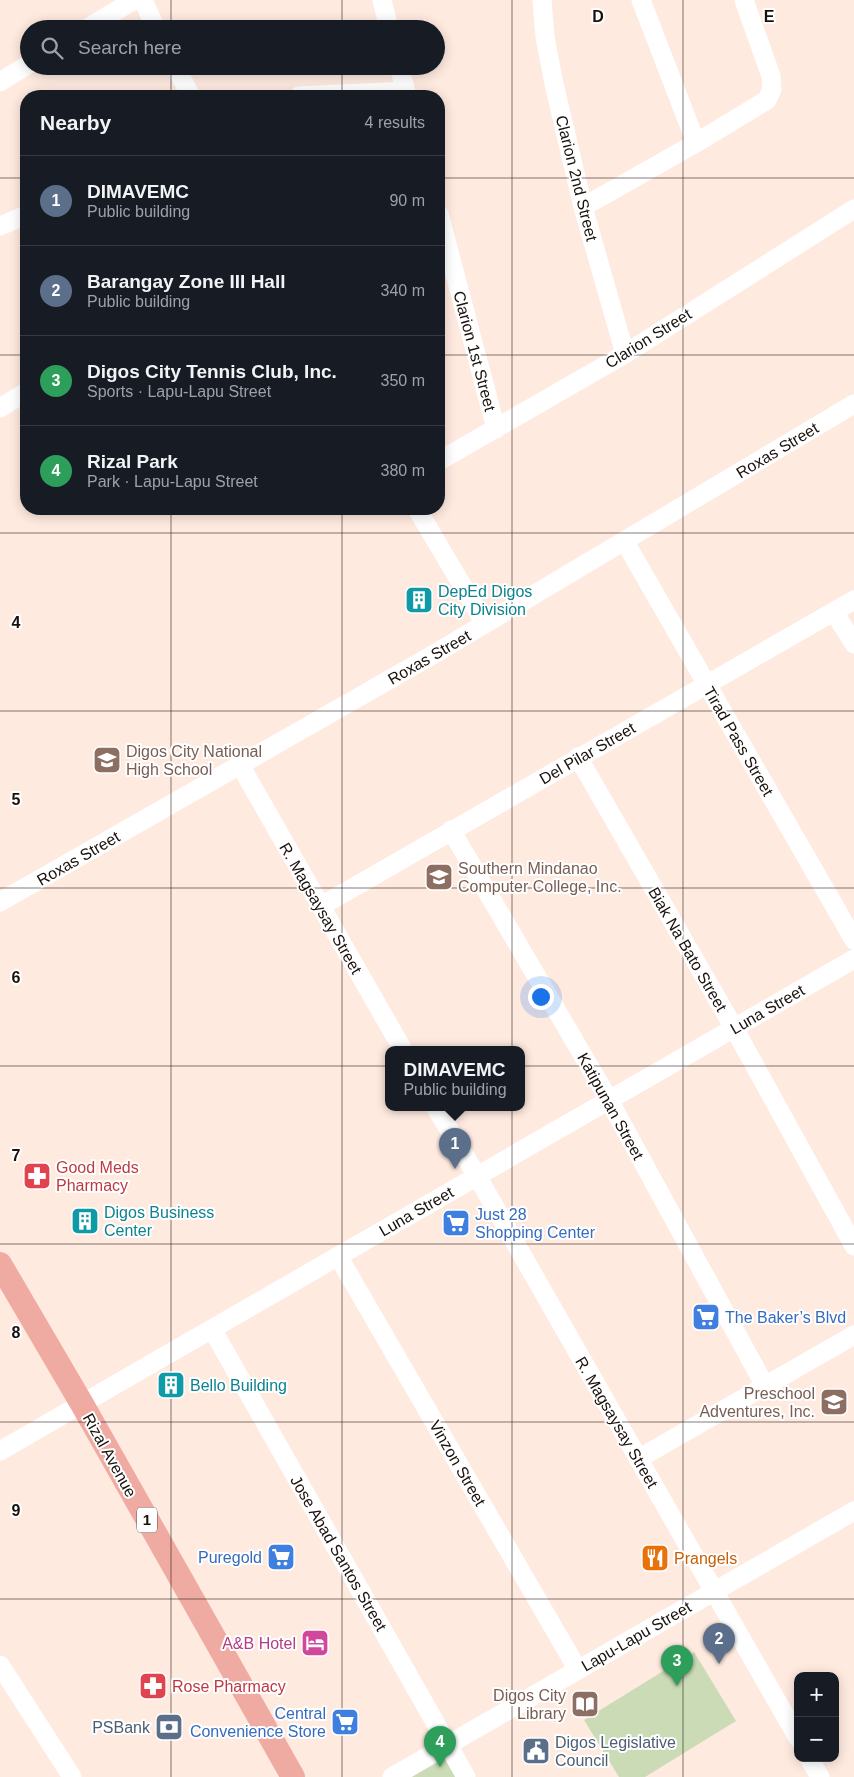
<!DOCTYPE html>
<html lang="en">
<head>
<meta charset="utf-8">
<style>
  :root { --surface:#171b24; --page:#242831; --text:#f1f3f6; --muted:#9ea1a6; --line:#363941; --accent:#db2777 }
  body { margin:0; font-family:Arial,sans-serif; background:var(--page); color:var(--text) }
  .controls { position:absolute; right:15px; bottom:15px; display:grid; overflow:hidden; border-radius:10px; box-shadow:0 2px 12px #0003 }
  .controls button { width:45px; height:45px; display:grid; place-items:center; padding:0; border:0; border-bottom:1px solid var(--line); background:var(--surface); color:var(--text); font:25px sans-serif }
  .you { position:absolute; left:540px; top:996px; width:18px; height:18px; margin:-12px; border:4px solid #fff; border-radius:50%; background:#1a73e8; box-shadow:0 0 0 8px #1a73e833 }
  .badge { display:grid; place-items:center; width:32px; height:32px; border-radius:50%; background:var(--accent); color:#fff; font-size:16px; font-weight:700 }
  .pin { position:absolute; translate:-50% -41px; filter:drop-shadow(0 1px 2px #0008) }
  .pin::after { content:''; position:absolute; top:26px; width:18px; height:15px; background:inherit; clip-path:polygon(0 0,100% 0,50% 100%) }
  .popup { position:absolute; left:385px; top:1046px; width:140px; height:65px; box-sizing:border-box; display:grid; place-content:center; border-radius:10px; background:var(--surface); filter:drop-shadow(0 1px 4px #0005); font-size:16px; white-space:nowrap; color:var(--muted) }
  .popup b { font-size:19px; color:var(--text) }
  .popup::after { content:''; position:absolute; left:50%; top:100%; margin-left:-10px; border:10px solid transparent; border-top-color:var(--surface) }
  .list { margin:0; padding:0; list-style:none }
  h2 { display:flex; justify-content:space-between; align-items:center; height:65px; margin:0; padding:0 20px; font-size:21px }
  h2 small { font-size:16px; font-weight:400; color:var(--muted) }
  .list li { display:grid; grid-template-columns:32px 1fr auto; gap:15px; align-items:center; box-sizing:border-box; height:90px; padding:0 20px; border-top:1px solid var(--line) }
  .list b { display:block; font-size:19px; white-space:nowrap }
  .list p { margin:0; font-size:16px; white-space:nowrap; color:var(--muted) }
  .list em { font-size:16px; font-style:normal; color:var(--muted) }
  .icon { flex:none; width:28px; height:28px; fill:none; stroke:currentColor; stroke-width:2; stroke-linecap:round; stroke-linejoin:round }
  .map { position:relative; flex:none; width:854px; height:1777px; overflow:hidden }
  .search { position:absolute; background:var(--surface); box-shadow:0 2px 12px #0003; left:20px; top:20px; width:425px; height:55px; display:flex; align-items:center; gap:12px; box-sizing:border-box; padding:0 18px; border-radius:28px; color:var(--muted); font-size:19px }
  .panel { position:absolute; background:var(--surface); box-shadow:0 2px 12px #0003; left:20px; top:90px; width:425px; height:425px; border-radius:20px }
  .map>svg:first-child { display:block }
  .green { fill:#cadbb6 }
  .lines { fill:none; stroke-linecap:round; stroke-linejoin:round }
  .minor { stroke:#fff; stroke-width:19 }
  .major { stroke:#efaba2; stroke-width:24 }
  .grid { fill:none; stroke:#19110d; stroke-width:1; stroke-opacity:0.55 }
  .labels { text-anchor:middle; stroke-width:4; stroke-linejoin:round; paint-order:stroke }
  .shield { fill:#fff; stroke:#5e5856; stroke-width:1 }
  .shield-label { font-size:15px; font-weight:bold; fill:#19110d }
  .street-label { font-size:16px; fill:#19110d; stroke:#fff }
  .culture-label { font-size:16px; fill:#0d838f; stroke:#fff; text-anchor:start }
  .education-label { font-size:16px; fill:#785e54; stroke:#fff; text-anchor:start }
  .health-label { font-size:16px; fill:#be3a42; stroke:#fff; text-anchor:start }
  .shop-label { font-size:16px; fill:#366cbe; stroke:#fff; text-anchor:start }
  .food-label { font-size:16px; fill:#c56008; stroke:#fff; text-anchor:start }
  .hotel-label { font-size:16px; fill:#b23c85; stroke:#fff; text-anchor:end }
  .service-label { font-size:16px; fill:#4e5e75; stroke:#fff; text-anchor:end }
  .grid-label { font-size:16px; text-anchor:middle; font-weight:bold; fill:#19110d; stroke:#fff; stroke-width:4; stroke-linejoin:round; paint-order:stroke }
</style>
</head>
<body>
<div class="map">
<svg width="854" height="1777" viewBox="0 0 854 1777">
  <rect width="100%" height="100%" fill="#ffeae0"/>
  <path class="green" d="M 694,1652 L 736,1721 L 645,1777 L 619,1777 L 584,1720 Z
    M 446,1757 L 457,1777 L 412,1777 Z"/>
  <g class="lines">
    <path class="minor" d="M 143,0 L 156,29
      M 382,0 L 389,29
      M 542,0 L 545,37 L 554,84 L 583,207 L 625,354
      M 641,0 L 696,143
      M 86,29 L 134,0
      M 175,66 L 191,96
      M 399,66 L 407,96
      M 0,82 L 29,64
      M 299,96 L 406,91
      M 583,207 L 696,143 L 767,100 L 772,89 L 771,76 L 744,0
      M 439,214 L 496,429
      M 0,226 L 26,215
      M 0,408 L 26,392
      M 439,461 L 625,354 L 854,209
      M 417,509 L 485,624
      M 625,542 L 854,940
      M 834,612 L 854,644
      M 578,757 L 734,1028 L 854,1246
      M 240,765 L 403,1050
      M 451,830 L 609,1100 L 765,1386
      M 0,902 L 436,653 L 854,404
      M 321,906 L 854,600
      M 436,1108 L 477,1176 L 798,1738
      M 338,1256 L 578,1670
      M 212,1329 L 466,1777
      M 0,1451 L 854,959
      M 638,1459 L 854,1335
      M 0,1665 L 72,1777
      M 809,1758 L 820,1777
      M 392,1777 L 854,1511"/>
    <path class="major" d="M 0,1264 L 82,1404 L 293,1777"/>
  </g>
  <path class="grid" d="M 171,0 L 171,29M 342,0 L 342,29M 512,0 L 512,1777M 683,0 L 683,1777M 171,66 L 171,96M 342,66 L 342,96M 0,178 L 26,178M 439,178 L 854,178M 0,355 L 26,355M 439,355 L 854,355M 171,509 L 171,1777M 342,509 L 342,1777M 0,533 L 854,533M 0,711 L 854,711M 0,888 L 854,888M 0,1066 L 854,1066M 0,1244 L 854,1244M 0,1422 L 854,1422M 0,1599 L 854,1599"/>
  <defs>
    <symbol id="building-square" viewBox="-11 -11 22 22"><rect x="-9" y="-9" width="18" height="18" rx="4" fill="#0f9aa8" stroke="#fff"/><path d="M-4-6H4V6H1V3H-1V6H-4ZM-2.5-4.3h1.7v1.8h-1.7ZM.8-4.3h1.7v1.8H.8ZM-2.5-1h1.7V.8h-1.7ZM.8-1h1.7V.8H.8Z" fill="#fff"/></symbol>
    <symbol id="school-square" viewBox="-11 -11 22 22"><rect x="-9" y="-9" width="18" height="18" rx="4" fill="#8d6e63" stroke="#fff"/><path d="M0-5L7-2L0 1L-7-2ZM-4 1L0 2.5L4 1V4Q0 6-4 4Z" fill="#fff"/></symbol>
    <symbol id="university-square" viewBox="-11 -11 22 22"><rect x="-9" y="-9" width="18" height="18" rx="4" fill="#8d6e63" stroke="#fff"/><path d="M0-5L7-2L0 1L-7-2ZM-4 1L0 2.5L4 1V4Q0 6-4 4Z" fill="#fff"/></symbol>
    <symbol id="pharmacy-square" viewBox="-11 -11 22 22"><rect x="-9" y="-9" width="18" height="18" rx="4" fill="#e0444e" stroke="#fff"/><path d="M-2-6h4v4h4v4h-4v4h-4v-4h-4v-4h4Z" fill="#fff"/></symbol>
    <symbol id="supermarket-square" viewBox="-11 -11 22 22"><rect x="-9" y="-9" width="18" height="18" rx="4" fill="#3f7fe0" stroke="#fff"/><path d="M-6-5.5h2.5l.6 2H6L4.5 2H-2.5L-4.4-4H-6ZM-1.5 3.2a1.3 1.3 0 1 0 .1 0ZM3 3.2a1.3 1.3 0 1 0 .1 0Z" fill="#fff"/></symbol>
    <symbol id="restaurant-square" viewBox="-11 -11 22 22"><rect x="-9" y="-9" width="18" height="18" rx="4" fill="#e8710a" stroke="#fff"/><path d="M-5-6h1v4h1v-4h1v4h1v-4h1v5L-1.5 .5V6h-2V.5L-5-1ZM5-6V6H3V1.5H1.5Q1.5-4 5-6Z" fill="#fff"/></symbol>
    <symbol id="hotel-square" viewBox="-11 -11 22 22"><rect x="-9" y="-9" width="18" height="18" rx="4" fill="#d1479c" stroke="#fff"/><path d="M-6-4.5h1.5V1H6V5H4.5V3h-9V5H-6ZM-4 0a1.8 1.8 0 1 1 3.6 0ZM.5 0V-2.5h3Q6-2.5 6 0Z" fill="#fff"/></symbol>
    <symbol id="library-square" viewBox="-11 -11 22 22"><rect x="-9" y="-9" width="18" height="18" rx="4" fill="#8d6e63" stroke="#fff"/><path d="M-6-4Q-3-5.5-.7-3.5V5Q-3 3-6 4ZM6-4Q3-5.5 .7-3.5V5Q3 3 6 4Z" fill="#fff"/></symbol>
    <symbol id="bank-square" viewBox="-11 -11 22 22"><rect x="-9" y="-9" width="18" height="18" rx="4" fill="#5c6f8a" stroke="#fff"/><path d="M-6-4H6V4H-6ZM0-2.3a2.3 2.3 0 1 0 0 4.6a2.3 2.3 0 1 0 0-4.6Z" fill="#fff"/></symbol>
    <symbol id="civic-square" viewBox="-11 -11 22 22"><rect x="-9" y="-9" width="18" height="18" rx="4" fill="#5c6f8a" stroke="#fff"/><path d="M-.6-6.5H3V-4.5H.6V-3L4-1V1h2V6H-6V1h2V-1L-.6-3ZM-1.2 2.5V6h2.4V2.5Z" fill="#fff"/></symbol>
  </defs>
  <g fill-rule="evenodd">
    <use href="#building-square" x="403" y="584" width="32" height="32"/>
    <use href="#school-square" x="91" y="744" width="32" height="32"/>
    <use href="#university-square" x="423" y="861" width="32" height="32"/>
    <use href="#pharmacy-square" x="21" y="1160" width="32" height="32"/>
    <use href="#building-square" x="69" y="1205" width="32" height="32"/>
    <use href="#supermarket-square" x="440" y="1207" width="32" height="32"/>
    <use href="#supermarket-square" x="690" y="1301" width="32" height="32"/>
    <use href="#building-square" x="155" y="1369" width="32" height="32"/>
    <use href="#school-square" x="818" y="1386" width="32" height="32"/>
    <use href="#supermarket-square" x="265" y="1541" width="32" height="32"/>
    <use href="#restaurant-square" x="639" y="1542" width="32" height="32"/>
    <use href="#hotel-square" x="299" y="1627" width="32" height="32"/>
    <use href="#pharmacy-square" x="137" y="1670" width="32" height="32"/>
    <use href="#library-square" x="569" y="1688" width="32" height="32"/>
    <use href="#supermarket-square" x="329" y="1706" width="32" height="32"/>
    <use href="#bank-square" x="153" y="1711" width="32" height="32"/>
    <use href="#civic-square" x="520" y="1735" width="32" height="32"/>
  </g>
  <g class="labels">
    <rect class="shield" x="137" y="1507.5" width="20" height="25" rx="4"/>
    <g class="shield-label">
      <text x="147" y="1525">1</text>
    </g>
    <g class="street-label">
      <text transform="translate(577 178) rotate(76)" y="6">Clarion 2nd Street</text>
      <text transform="translate(648 338) rotate(-32)" y="6">Clarion Street</text>
      <text transform="translate(475 351) rotate(75)" y="6">Clarion 1st Street</text>
      <text transform="translate(777 450) rotate(-31)" y="6">Roxas Street</text>
      <text transform="translate(429 657) rotate(-30)" y="6">Roxas Street</text>
      <text transform="translate(739 741) rotate(60)" y="6">Tirad Pass Street</text>
      <text transform="translate(587 753) rotate(-30)" y="6">Del Pilar Street</text>
      <text transform="translate(78 858) rotate(-30)" y="6">Roxas Street</text>
      <text transform="translate(321 908) rotate(60)" y="6">R. Magsaysay Street</text>
      <text transform="translate(688 949) rotate(60)" y="6">Biak Na Bato Street</text>
      <text transform="translate(767 1009) rotate(-30)" y="6">Luna Street</text>
      <text transform="translate(611 1106) rotate(61)" y="6">Katipunan Street</text>
      <text transform="translate(416 1211) rotate(-30)" y="6">Luna Street</text>
      <text transform="translate(617 1422) rotate(60)" y="6">R. Magsaysay Street</text>
      <text transform="translate(110 1455) rotate(61)" y="6">Rizal Avenue</text>
      <text transform="translate(458 1463) rotate(60)" y="6">Vinzon Street</text>
      <text transform="translate(339 1553) rotate(60)" y="6">Jose Abad Santos Street</text>
      <text transform="translate(636 1636) rotate(-30)" y="6">Lapu-Lapu Street</text>
    </g>
    <g class="culture-label">
      <text x="438" y="597">DepEd Digos<tspan x="438" dy="18">City Division</tspan></text>
      <text x="104" y="1218">Digos Business<tspan x="104" dy="18">Center</tspan></text>
      <text x="190" y="1391">Bello Building</text>
    </g>
    <g class="education-label">
      <text x="126" y="757">Digos City National<tspan x="126" dy="18">High School</tspan></text>
      <text x="458" y="874">Southern Mindanao<tspan x="458" dy="18">Computer College, Inc.</tspan></text>
      <text x="815" y="1399" text-anchor="end">Preschool<tspan x="815" dy="18">Adventures, Inc.</tspan></text>
      <text x="566" y="1701" text-anchor="end">Digos City<tspan x="566" dy="18">Library</tspan></text>
    </g>
    <g class="health-label">
      <text x="56" y="1173">Good Meds<tspan x="56" dy="18">Pharmacy</tspan></text>
      <text x="172" y="1692">Rose Pharmacy</text>
    </g>
    <g class="shop-label">
      <text x="475" y="1220">Just 28<tspan x="475" dy="18">Shopping Center</tspan></text>
      <text x="725" y="1323">The Baker’s Blvd</text>
      <text x="262" y="1563" text-anchor="end">Puregold</text>
      <text x="326" y="1719" text-anchor="end">Central<tspan x="326" dy="18">Convenience Store</tspan></text>
    </g>
    <g class="food-label">
      <text x="674" y="1564">Prangels</text>
    </g>
    <g class="hotel-label">
      <text x="296" y="1649">A&amp;B Hotel</text>
    </g>
    <g class="service-label">
      <text x="150" y="1733">PSBank</text>
      <text x="555" y="1748" text-anchor="start">Digos Legislative<tspan x="555" dy="18">Council</tspan></text>
    </g>
  </g>
  <g class="grid-label">
    <text x="598" y="22">D</text>
    <text x="769" y="22">E</text>
    <text x="16" y="628">4</text>
    <text x="16" y="805">5</text>
    <text x="16" y="983">6</text>
    <text x="16" y="1161">7</text>
    <text x="16" y="1338">8</text>
    <text x="16" y="1516">9</text>
  </g>
</svg>
<div class="controls">
<button>+</button>
<button>−</button>
</div>
<div class="you"></div>
<div class="pin badge" style="left:455px;top:1169px;background:#5c6f8a">1</div>
<div class="popup"><b>DIMAVEMC</b>Public building</div>
<div class="pin badge" style="left:719px;top:1664px;background:#5c6f8a">2</div>
<div class="pin badge" style="left:677px;top:1686px;background:#2e9e5b">3</div>
<div class="pin badge" style="left:440px;top:1767px;background:#2e9e5b">4</div>
<div class="search"><svg class="icon" aria-label="search" viewBox="0 0 24 24"><circle cx="10" cy="10" r="6"/><path d="M15 15l6 6"/></svg>Search here</div>
<section class="panel">
<h2>Nearby<small>4 results</small></h2>
<ul class="list">
<li><span class="badge" style="background:#5c6f8a">1</span><div><b>DIMAVEMC</b><p>Public building</p></div><em>90 m</em></li>
<li><span class="badge" style="background:#5c6f8a">2</span><div><b>Barangay Zone III Hall</b><p>Public building</p></div><em>340 m</em></li>
<li><span class="badge" style="background:#2e9e5b">3</span><div><b>Digos City Tennis Club, Inc.</b><p>Sports · Lapu-Lapu Street</p></div><em>350 m</em></li>
<li><span class="badge" style="background:#2e9e5b">4</span><div><b>Rizal Park</b><p>Park · Lapu-Lapu Street</p></div><em>380 m</em></li>
</ul>
</section>
</div>
</body>
</html>
